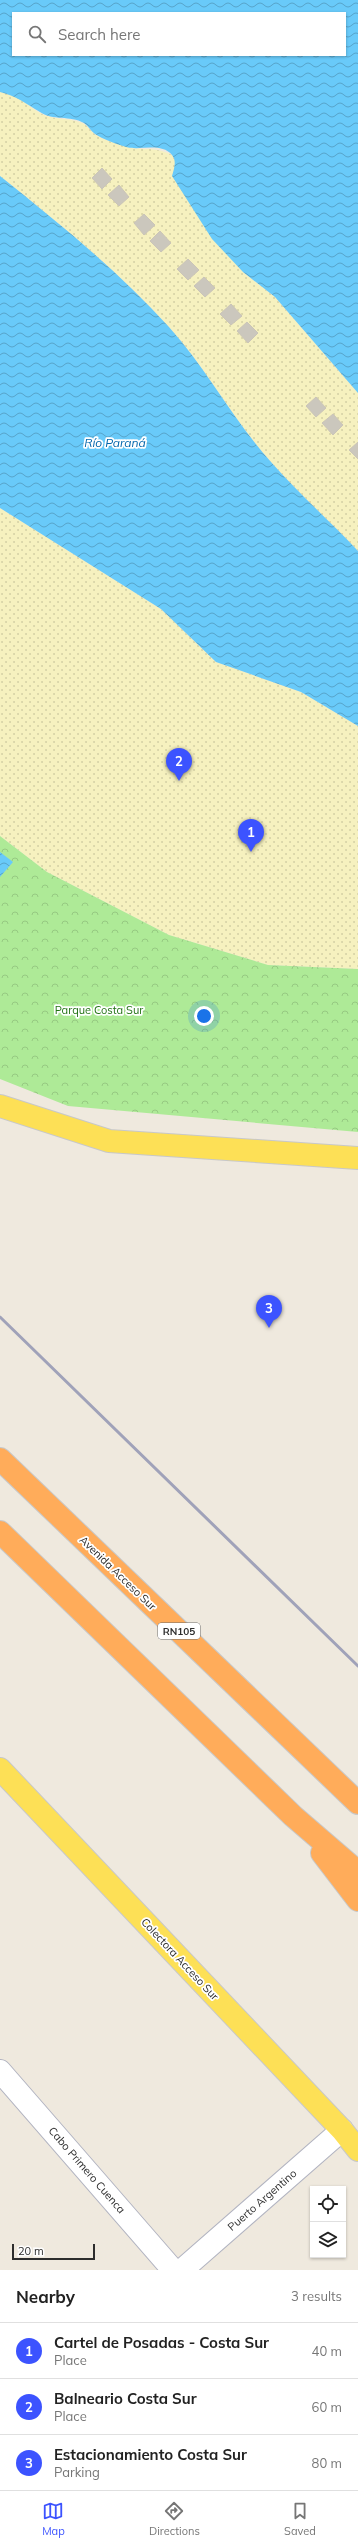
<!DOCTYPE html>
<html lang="en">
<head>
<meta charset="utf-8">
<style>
  :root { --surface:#fff; --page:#f6f6f6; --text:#222; --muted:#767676; --line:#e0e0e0; --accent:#3c53ff }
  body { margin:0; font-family:Mulish,sans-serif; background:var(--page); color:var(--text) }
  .controls { position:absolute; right:12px; bottom:12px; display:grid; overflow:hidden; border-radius:0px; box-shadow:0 1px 3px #0004 }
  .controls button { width:36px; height:36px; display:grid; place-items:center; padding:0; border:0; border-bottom:1px solid var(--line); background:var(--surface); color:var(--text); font:20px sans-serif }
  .scale { position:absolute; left:12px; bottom:10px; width:83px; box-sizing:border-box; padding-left:4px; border:2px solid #2d2d2d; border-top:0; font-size:11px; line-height:14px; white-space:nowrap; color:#2d2d2d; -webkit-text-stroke:3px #fff; paint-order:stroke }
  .you { position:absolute; left:204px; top:1016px; width:14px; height:14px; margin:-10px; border:3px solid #fff; border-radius:50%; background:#1a73e8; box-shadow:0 0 0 6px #1a73e833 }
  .badge { display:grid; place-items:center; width:26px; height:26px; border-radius:50%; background:var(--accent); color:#fff; font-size:13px; font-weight:700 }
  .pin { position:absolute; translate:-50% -33px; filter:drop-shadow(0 1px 2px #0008) }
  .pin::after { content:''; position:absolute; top:21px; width:14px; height:12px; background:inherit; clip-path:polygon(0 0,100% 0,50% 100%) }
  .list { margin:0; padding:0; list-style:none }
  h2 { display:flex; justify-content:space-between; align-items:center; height:52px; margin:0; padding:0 16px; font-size:17px }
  h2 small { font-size:13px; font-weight:400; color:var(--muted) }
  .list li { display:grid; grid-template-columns:26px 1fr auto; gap:12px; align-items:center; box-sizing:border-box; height:56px; padding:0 16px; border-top:1px solid var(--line) }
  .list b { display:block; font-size:15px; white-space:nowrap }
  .list p { margin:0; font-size:13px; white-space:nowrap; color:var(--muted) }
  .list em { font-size:13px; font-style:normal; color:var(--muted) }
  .icon { flex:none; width:22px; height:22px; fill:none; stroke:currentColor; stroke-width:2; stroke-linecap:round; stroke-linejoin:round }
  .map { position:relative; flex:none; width:358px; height:2270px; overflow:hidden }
  .search { position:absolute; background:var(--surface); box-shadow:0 1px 3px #0004; left:12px; right:12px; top:12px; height:44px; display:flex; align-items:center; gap:10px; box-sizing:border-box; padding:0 14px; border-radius:0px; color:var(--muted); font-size:15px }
  .sheet { height:220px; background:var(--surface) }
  nav { display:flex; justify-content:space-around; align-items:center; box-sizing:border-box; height:56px; border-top:1px solid var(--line); background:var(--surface); font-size:11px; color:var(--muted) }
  nav a { display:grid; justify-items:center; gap:2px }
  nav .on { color:var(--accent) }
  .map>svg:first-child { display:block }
  .sand { fill:url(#sand-dots) }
  .park { fill:url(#park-crowns) }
  .water { fill:url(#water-waves); fill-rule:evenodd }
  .building { fill:#cbc7bd; stroke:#cbc5b7 }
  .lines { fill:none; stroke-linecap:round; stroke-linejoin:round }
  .minor-casing { stroke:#b2b4c1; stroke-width:24 }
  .major-casing { stroke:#c8c8c8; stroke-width:24 }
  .highway-casing { stroke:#c8c8c8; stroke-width:24 }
  .minor { stroke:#fff; stroke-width:22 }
  .major { stroke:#fde056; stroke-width:22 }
  .highway { stroke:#ffac5a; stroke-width:22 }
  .rail { stroke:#a0a2b9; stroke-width:3 }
  .labels { text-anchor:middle; stroke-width:3.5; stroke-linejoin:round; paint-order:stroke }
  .shield { fill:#fff; stroke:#6c6c6c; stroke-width:1 }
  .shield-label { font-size:10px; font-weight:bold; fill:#2d2d2d }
  .park-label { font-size:11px; fill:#227214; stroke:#fff }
  .street-label { font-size:11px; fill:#2d2d2d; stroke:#fff }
  .water-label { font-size:12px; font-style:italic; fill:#0266ac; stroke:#fff }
</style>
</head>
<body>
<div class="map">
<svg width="358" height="2270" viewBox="0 0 358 2270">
  <defs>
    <pattern id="sand-dots" width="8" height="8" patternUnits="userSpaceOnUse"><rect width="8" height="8" fill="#f6f1bf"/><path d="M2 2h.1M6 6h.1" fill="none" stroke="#d3cfa4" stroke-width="1.8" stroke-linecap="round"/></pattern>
    <pattern id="park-crowns" width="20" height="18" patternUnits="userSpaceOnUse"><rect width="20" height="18" fill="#aeea97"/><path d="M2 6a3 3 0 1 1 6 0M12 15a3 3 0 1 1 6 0" fill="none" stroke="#96c982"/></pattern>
    <pattern id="water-waves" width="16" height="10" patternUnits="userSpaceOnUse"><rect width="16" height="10" fill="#69caf9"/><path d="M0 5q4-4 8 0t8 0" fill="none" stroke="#57a4ca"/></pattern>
  </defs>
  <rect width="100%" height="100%" fill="#efe9de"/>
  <path class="sand" d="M 0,92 C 20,96 24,103 40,113 C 54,121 68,117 82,123 C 88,125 91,132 96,135 C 104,140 116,143 125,146 C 140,152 153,145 172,155 L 243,272 L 275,297 L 358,393 L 358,551 C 330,521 298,493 271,462 C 233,420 207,369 169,327 C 117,270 60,224 0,176 Z
    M 0,508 L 161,609 L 216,662 L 301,692 L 358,726 L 358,969 L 268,965 L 169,935 L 47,872 L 0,836 Z"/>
  <path class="park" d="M 0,836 L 47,872 L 169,935 L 268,965 L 358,969 L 358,1132 L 68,1106 L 0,1079 Z"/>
  <path class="water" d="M 0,0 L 358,0 L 358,393 L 275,297 L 243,272 L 212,239 L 172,176 C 174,169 177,161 172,155 C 161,142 140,151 126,147 C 117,144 102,139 95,134 C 91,131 88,126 84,123 C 70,115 53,121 40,112 C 26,104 17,96 0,92 ZM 13,13 L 345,13 L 345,55 L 13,55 Z
    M 0,176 C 60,224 117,270 169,327 C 207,369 233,420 271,462 C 298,493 330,521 358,551 L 358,726 L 301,692 L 216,662 L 161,609 L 0,508 Z
    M 0,852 L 13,862 L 0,877 Z"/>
  <path class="building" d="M 102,168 L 112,179 L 102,189 L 92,178 Z
    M 119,185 L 129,197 L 119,206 L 108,195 Z
    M 144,214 L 155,225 L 144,235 L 134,223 Z
    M 160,231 L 171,243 L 161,252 L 150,241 Z
    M 188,259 L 199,270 L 188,280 L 177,269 Z
    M 204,277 L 215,288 L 205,297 L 194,286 Z
    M 231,304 L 242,316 L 231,325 L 220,314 Z
    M 247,322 L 258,333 L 248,343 L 237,331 Z
    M 316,397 L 326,408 L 316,417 L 306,406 Z
    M 333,414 L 343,425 L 333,435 L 322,423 Z
    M 358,442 L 358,459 L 349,450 Z"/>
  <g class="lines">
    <defs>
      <path id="minor" d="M 0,2071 L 173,2270
        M 182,2270 L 342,2130"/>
      <path id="major" d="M 0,1106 L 109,1141 L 358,1158
        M 0,1769 L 342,2130 L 358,2150"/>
      <path id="highway" d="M 0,1459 L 358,1803
        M 0,1532 L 293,1816 L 358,1872
        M 322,1853 L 358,1900"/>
    </defs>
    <use href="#minor" class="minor-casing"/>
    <use href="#major" class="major-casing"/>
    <use href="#highway" class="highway-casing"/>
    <use href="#minor" class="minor"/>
    <use href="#major" class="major"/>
    <use href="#highway" class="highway"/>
    <path class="rail" d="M 0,1317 L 358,1666"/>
  </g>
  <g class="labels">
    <rect class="shield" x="158" y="1623" width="42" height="16" rx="3"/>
    <g class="shield-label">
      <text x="179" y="1635">RN105</text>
    </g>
    <g class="park-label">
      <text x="99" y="1014">Parque Costa Sur</text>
    </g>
    <g class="street-label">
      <text transform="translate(118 1573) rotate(44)" y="4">Avenida Acceso Sur</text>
      <text transform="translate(180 1959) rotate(47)" y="4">Colectora Acceso Sur</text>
      <text transform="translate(87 2170) rotate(49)" y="4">Cabo Primero Cuenca</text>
      <text transform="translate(262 2200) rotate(-41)" y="4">Puerto Argentino</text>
    </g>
    <g class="water-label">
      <text x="115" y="447">Río Paraná</text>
    </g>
  </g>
</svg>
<div class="controls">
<button><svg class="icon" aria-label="locate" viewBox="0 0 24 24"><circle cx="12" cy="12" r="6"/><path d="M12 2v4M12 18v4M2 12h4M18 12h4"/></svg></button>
<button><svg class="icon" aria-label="layers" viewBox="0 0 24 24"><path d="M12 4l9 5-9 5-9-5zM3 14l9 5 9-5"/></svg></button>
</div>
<div class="scale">20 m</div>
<div class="you"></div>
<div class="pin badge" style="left:251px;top:852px">1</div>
<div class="pin badge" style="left:179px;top:781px">2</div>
<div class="pin badge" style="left:269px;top:1328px">3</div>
<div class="search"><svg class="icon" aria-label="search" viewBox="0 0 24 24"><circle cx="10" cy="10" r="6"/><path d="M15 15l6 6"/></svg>Search here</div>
</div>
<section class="sheet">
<h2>Nearby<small>3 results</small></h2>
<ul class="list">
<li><span class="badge">1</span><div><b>Cartel de Posadas - Costa Sur</b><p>Place</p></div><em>40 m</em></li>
<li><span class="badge">2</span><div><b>Balneario Costa Sur</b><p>Place</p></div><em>60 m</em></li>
<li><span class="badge">3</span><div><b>Estacionamiento Costa Sur</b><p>Parking</p></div><em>80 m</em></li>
</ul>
</section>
<nav>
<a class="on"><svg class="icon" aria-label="map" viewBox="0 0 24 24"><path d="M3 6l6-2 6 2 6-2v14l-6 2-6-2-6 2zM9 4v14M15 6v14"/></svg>Map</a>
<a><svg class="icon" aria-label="directions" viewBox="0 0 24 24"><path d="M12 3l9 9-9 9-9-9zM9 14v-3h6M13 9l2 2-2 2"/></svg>Directions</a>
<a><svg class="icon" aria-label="saved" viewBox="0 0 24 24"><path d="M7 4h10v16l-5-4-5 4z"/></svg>Saved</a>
</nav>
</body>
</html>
